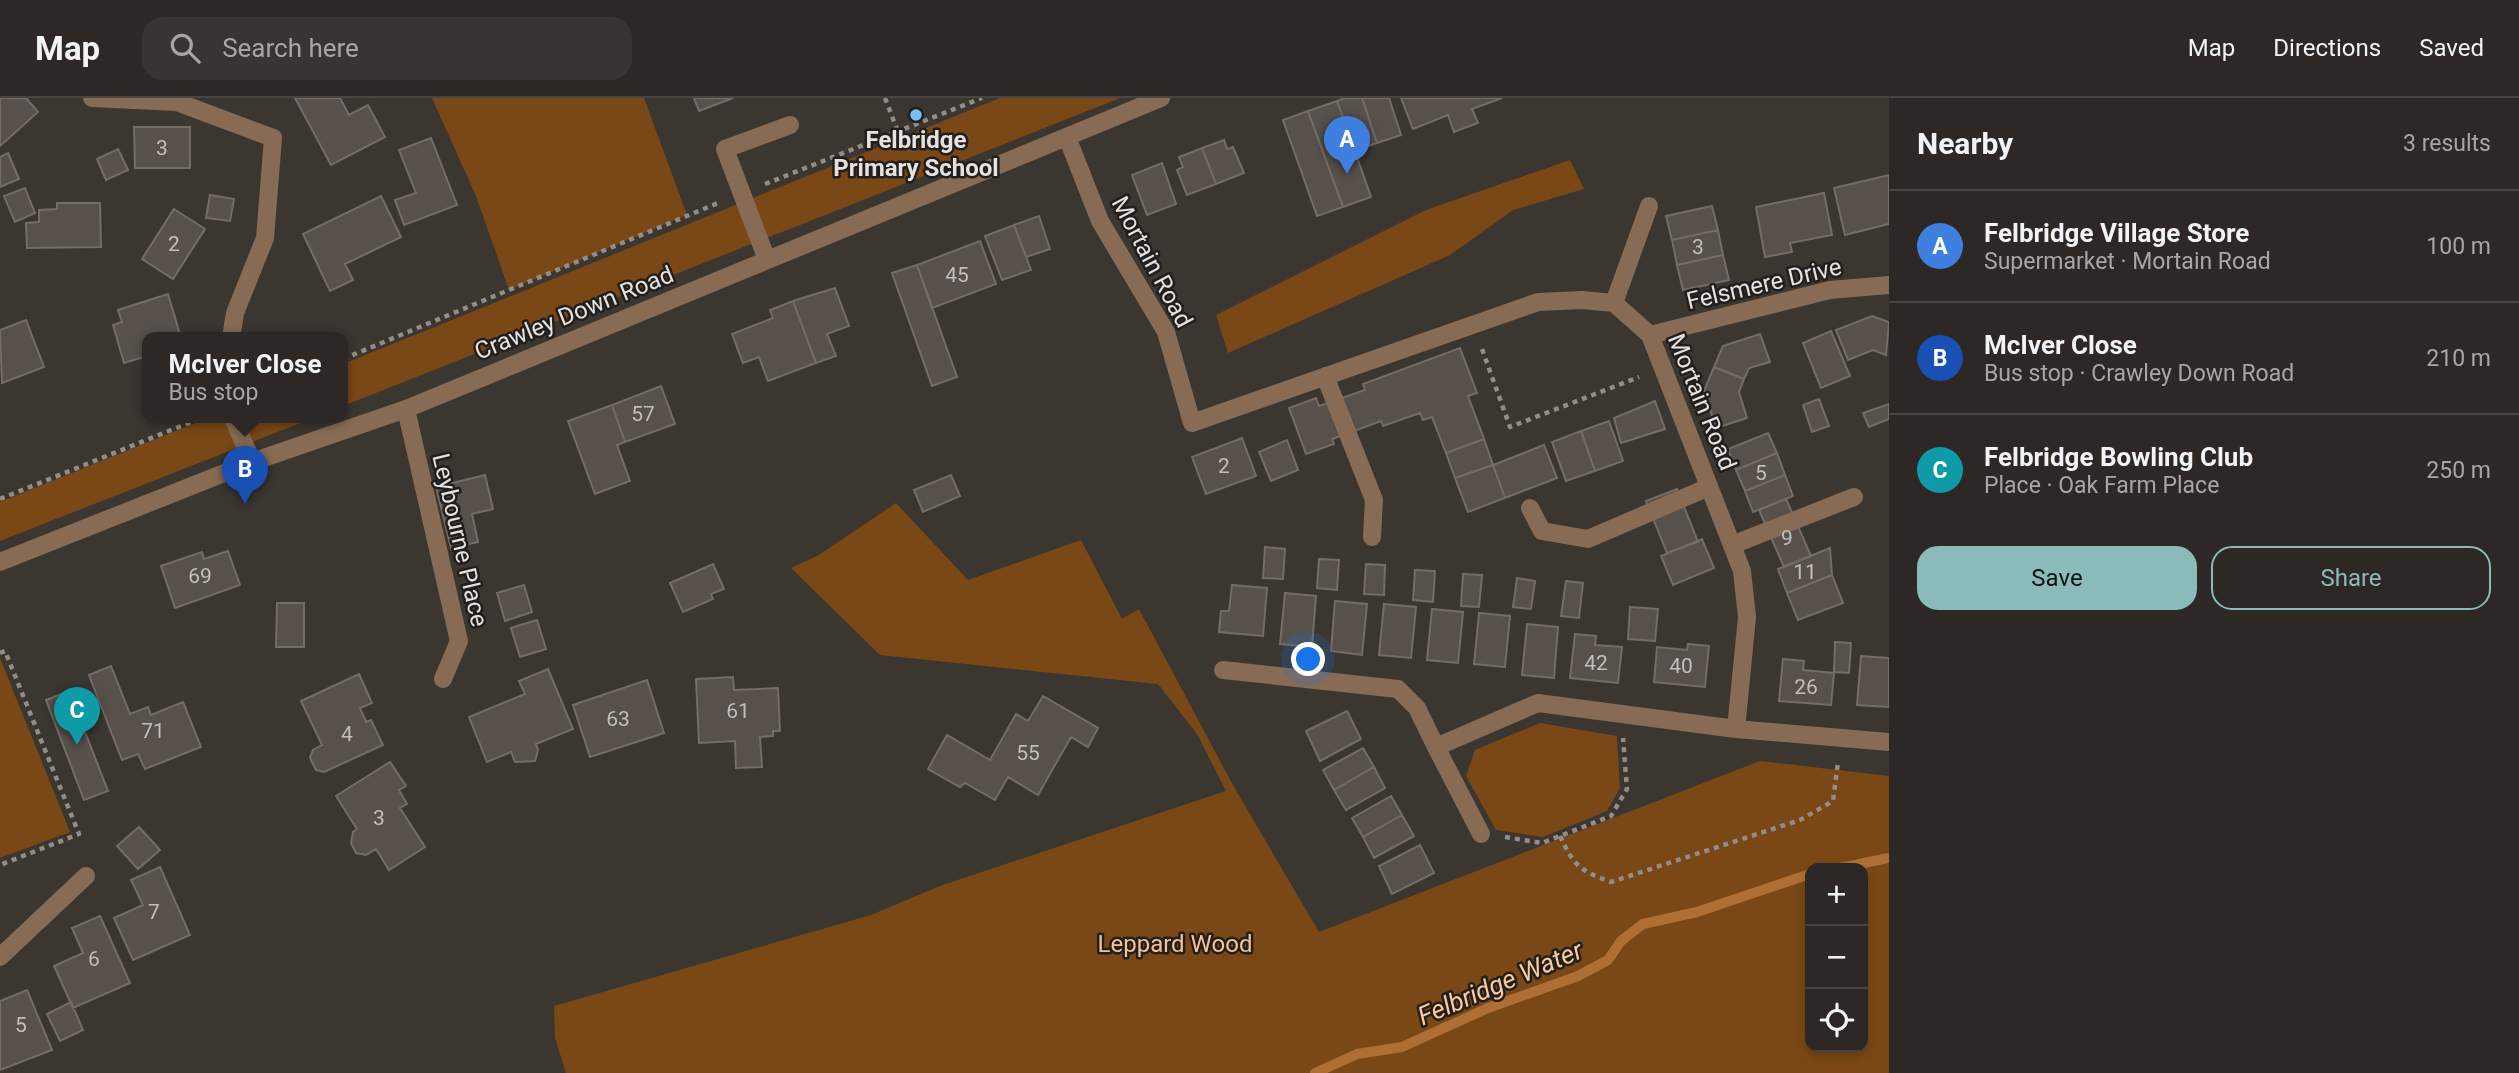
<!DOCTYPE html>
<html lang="en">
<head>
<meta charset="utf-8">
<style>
  :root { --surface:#2d2825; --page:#393432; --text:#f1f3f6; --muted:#a7a6a7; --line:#484442; --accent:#8bbbb9 }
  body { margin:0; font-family:Roboto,sans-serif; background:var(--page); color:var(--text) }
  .controls { position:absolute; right:21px; bottom:21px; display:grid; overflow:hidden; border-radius:14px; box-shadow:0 4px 10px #0003 }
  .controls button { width:63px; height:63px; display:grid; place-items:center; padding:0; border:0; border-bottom:2px solid var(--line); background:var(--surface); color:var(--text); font:35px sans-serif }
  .you { position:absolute; left:1309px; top:562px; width:24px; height:24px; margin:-18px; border:5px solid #fff; border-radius:50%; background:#1a73e8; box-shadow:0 0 0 10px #1a73e833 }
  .badge { display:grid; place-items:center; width:46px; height:46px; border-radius:50%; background:var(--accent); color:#fff; font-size:23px; font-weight:700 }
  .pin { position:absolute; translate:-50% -58px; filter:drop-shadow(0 2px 4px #0008) }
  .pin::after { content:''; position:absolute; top:37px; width:24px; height:21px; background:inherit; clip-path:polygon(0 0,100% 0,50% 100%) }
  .popup { position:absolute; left:142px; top:234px; width:206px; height:91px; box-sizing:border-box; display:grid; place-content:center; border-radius:14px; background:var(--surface); filter:drop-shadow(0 2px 5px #0005); font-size:23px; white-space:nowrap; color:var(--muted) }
  .popup b { font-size:26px; color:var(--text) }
  .popup::after { content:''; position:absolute; left:50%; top:100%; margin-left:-14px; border:14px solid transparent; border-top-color:var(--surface) }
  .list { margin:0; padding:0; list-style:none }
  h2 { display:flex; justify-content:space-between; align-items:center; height:91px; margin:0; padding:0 28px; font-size:30px }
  h2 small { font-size:23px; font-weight:400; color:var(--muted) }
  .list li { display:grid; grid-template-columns:46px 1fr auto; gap:21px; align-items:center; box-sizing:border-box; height:112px; padding:0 28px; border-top:2px solid var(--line) }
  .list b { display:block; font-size:26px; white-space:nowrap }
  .list p { margin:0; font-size:23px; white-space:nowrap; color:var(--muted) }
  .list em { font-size:23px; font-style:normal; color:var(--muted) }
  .actions { display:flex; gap:14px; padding:21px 28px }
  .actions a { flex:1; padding:16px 0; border:2px solid var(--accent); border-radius:21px; text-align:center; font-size:24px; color:var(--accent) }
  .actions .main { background:var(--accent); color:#111 }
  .icon { flex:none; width:38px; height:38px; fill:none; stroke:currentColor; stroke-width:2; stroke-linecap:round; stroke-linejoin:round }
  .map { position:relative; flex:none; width:1889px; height:975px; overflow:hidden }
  header { display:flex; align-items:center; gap:42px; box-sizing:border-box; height:98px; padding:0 35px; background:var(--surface); border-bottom:2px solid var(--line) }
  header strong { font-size:33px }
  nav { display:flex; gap:38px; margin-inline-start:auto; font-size:24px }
  .search { width:490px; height:63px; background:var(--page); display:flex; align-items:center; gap:18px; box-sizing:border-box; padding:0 24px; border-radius:21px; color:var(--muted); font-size:26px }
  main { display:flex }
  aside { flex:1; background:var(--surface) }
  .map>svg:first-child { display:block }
  .green { fill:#794816; fill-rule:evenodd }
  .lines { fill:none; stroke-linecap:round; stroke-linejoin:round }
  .stream { stroke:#af6f34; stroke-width:10 }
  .building { fill:#57504b; stroke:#736c67; stroke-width:2 }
  .path { stroke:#928d89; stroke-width:4.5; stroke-dasharray:5 5; stroke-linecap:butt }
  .minor { stroke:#876b54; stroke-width:18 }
  .poi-dot { fill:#74c0f6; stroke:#211e1c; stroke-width:2.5 }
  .labels { text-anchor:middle; stroke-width:5; stroke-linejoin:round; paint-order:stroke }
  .number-label { font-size:21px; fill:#c2beba }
  .poi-label { font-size:24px; font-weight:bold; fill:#e6e2df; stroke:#211e1c }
  .street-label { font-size:24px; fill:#e6e2df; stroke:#211e1c }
  .park-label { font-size:24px; fill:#f7c296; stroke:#211e1c }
  .water-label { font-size:26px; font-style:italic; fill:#fdc89c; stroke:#211e1c }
</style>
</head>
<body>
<header>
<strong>Map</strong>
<div class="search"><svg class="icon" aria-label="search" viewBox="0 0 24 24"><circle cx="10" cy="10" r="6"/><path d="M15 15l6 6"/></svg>Search here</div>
<nav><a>Map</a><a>Directions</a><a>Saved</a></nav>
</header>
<main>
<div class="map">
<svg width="1889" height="975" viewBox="0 0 1889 975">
  <rect width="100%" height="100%" fill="#3c3631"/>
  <path class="green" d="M 432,0 L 644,0 L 687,117 L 509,192 L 476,98 Z
    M 1000,0 L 1120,0 L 343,308 L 343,266 Z
    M 1570,62 L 1584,91 L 1513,112 L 1450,157 L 1228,255 L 1216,217 L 1426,112 Z
    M 208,320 L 313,320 L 0,443 L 0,404 Z
    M 896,405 L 968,482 L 1081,442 L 1122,521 L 1139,511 L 1234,689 L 1319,834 L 1760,663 L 1889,678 L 1889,975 L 566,975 L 555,940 L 554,908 L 871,817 L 940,788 L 1226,693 L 1197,636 L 1158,586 L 880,557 L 791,470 L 819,457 ZM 1810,770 L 1863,770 L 1863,949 L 1810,949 Z
    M 0,560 L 70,734 L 0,760 Z
    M 1540,625 L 1617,638 L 1620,690 L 1607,713 L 1543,739 L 1496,732 L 1466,678 L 1475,652 Z"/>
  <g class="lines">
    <path class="stream" d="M 1840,770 L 1889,760
      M 1315,975 L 1357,956 L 1402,949 L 1488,910 L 1578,878 L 1608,862 L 1621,843 L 1643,826 L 1697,814 L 1810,776"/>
  </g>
  <path class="building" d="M 0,0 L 26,0 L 38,14 L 0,48 Z
    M 295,0 L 340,0 L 349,17 L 368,7 L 385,39 L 331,67 Z
    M 694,0 L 733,0 L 699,13 Z
    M 1345,0 L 1362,0 L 1377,45 L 1355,53 L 1337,3 Z
    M 1362,0 L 1389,0 L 1401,37 L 1377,45 Z
    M 1401,0 L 1502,0 L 1472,11 L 1478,25 L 1454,34 L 1448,17 L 1413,31 Z
    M 1337,3 L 1371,99 L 1343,109 L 1308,13 Z
    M 1308,13 L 1343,109 L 1317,118 L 1283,22 Z
    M 134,29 L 190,29 L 190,70 L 135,70 Z
    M 431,40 L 457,107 L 404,127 L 395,102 L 416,95 L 399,52 Z
    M 1224,42 L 1227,51 L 1233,49 L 1244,75 L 1216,86 L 1202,50 Z
    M 1202,50 L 1216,86 L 1187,97 L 1177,72 L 1183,69 L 1179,59 Z
    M 118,51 L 128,72 L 106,82 L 97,61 Z
    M 8,55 L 19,81 L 0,89 L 0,59 Z
    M 1162,65 L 1176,106 L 1147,117 L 1132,77 Z
    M 1889,77 L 1889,126 L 1845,137 L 1834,90 Z
    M 25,90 L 35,115 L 15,124 L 4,98 Z
    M 1824,95 L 1832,137 L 1790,145 L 1792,154 L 1765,159 L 1756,109 Z
    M 210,97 L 234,101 L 230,123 L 206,120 Z
    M 381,98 L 401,139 L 345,166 L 353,182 L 330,193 L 303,136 Z
    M 57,105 L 100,105 L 101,149 L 27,150 L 26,125 L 39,124 L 39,112 L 57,111 Z
    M 1712,108 L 1718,132 L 1672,142 L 1666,118 Z
    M 174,111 L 205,131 L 173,181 L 142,161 Z
    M 1039,118 L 1050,151 L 1026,159 L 1014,127 Z
    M 1014,127 L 1031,172 L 1002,182 L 985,138 Z
    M 1718,132 L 1723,157 L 1677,167 L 1672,142 Z
    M 980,143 L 996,186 L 932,210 L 917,167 Z
    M 1723,157 L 1729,182 L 1683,192 L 1677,167 Z
    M 917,167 L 957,279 L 932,288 L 892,175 Z
    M 835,190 L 849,228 L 827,236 L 836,258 L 816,265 L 793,203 Z
    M 168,196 L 181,240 L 147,240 L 147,258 L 124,265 L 113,227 L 122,224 L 118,212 Z
    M 793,203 L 816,265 L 768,283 L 759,259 L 743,265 L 732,236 L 773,220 L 770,212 Z
    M 1872,218 L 1889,224 L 1886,257 L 1873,252 L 1848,262 L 1836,232 Z
    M 26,222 L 44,269 L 2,285 L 0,232 Z
    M 1831,233 L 1850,278 L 1821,290 L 1803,245 Z
    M 1760,236 L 1770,264 L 1749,270 L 1744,281 L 1714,269 L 1723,248 Z
    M 1460,250 L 1477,295 L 1468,298 L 1484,341 L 1446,355 L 1432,319 L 1423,322 L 1420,315 L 1383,328 L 1381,323 L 1332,341 L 1334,346 L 1306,356 L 1289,310 L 1316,300 L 1319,308 L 1365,292 L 1363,286 Z
    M 1714,269 L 1744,281 L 1739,294 L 1747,320 L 1716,330 L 1704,293 Z
    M 661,288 L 675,326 L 625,344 L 612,307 Z
    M 1819,301 L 1829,328 L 1812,334 L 1803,307 Z
    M 1655,303 L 1665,331 L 1621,345 L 1614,320 Z
    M 1889,306 L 1889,321 L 1869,329 L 1863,315 Z
    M 612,307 L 625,344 L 617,347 L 630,383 L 595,396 L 568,323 Z
    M 1609,323 L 1623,363 L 1595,373 L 1581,333 Z
    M 1581,333 L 1595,373 L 1566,383 L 1552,344 Z
    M 1768,335 L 1777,355 L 1736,372 L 1728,351 Z
    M 1242,340 L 1256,378 L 1206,396 L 1192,359 Z
    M 1484,341 L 1493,367 L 1455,380 L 1446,355 Z
    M 1287,342 L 1298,372 L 1271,383 L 1259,354 Z
    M 1544,347 L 1557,380 L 1505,400 L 1493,367 Z
    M 1777,355 L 1785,377 L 1745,393 L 1736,372 Z
    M 1493,367 L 1505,400 L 1468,414 L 1455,380 Z
    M 485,377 L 493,411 L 472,416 L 478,444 L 451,450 L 436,389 Z
    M 951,377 L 960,398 L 923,414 L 914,392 Z
    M 1785,377 L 1793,398 L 1753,414 L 1745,393 Z
    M 1677,391 L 1698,444 L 1667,455 L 1646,403 Z
    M 1786,401 L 1811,458 L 1784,469 L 1759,412 Z
    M 1702,441 L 1714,470 L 1673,487 L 1661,458 Z
    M 1265,449 L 1285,451 L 1283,481 L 1263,480 Z
    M 1830,450 L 1832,477 L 1787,495 L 1778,471 Z
    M 228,453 L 240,487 L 175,510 L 161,468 L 202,454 L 204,461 Z
    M 1319,461 L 1339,462 L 1337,492 L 1317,490 Z
    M 713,466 L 724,491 L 711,496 L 713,501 L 683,514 L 670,485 Z
    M 1366,466 L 1385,467 L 1384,497 L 1364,496 Z
    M 1415,472 L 1435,473 L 1433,504 L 1413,502 Z
    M 1463,476 L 1482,477 L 1479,509 L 1461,508 Z
    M 1832,477 L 1843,505 L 1798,522 L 1787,495 Z
    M 1517,480 L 1535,483 L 1531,511 L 1513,509 Z
    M 1566,483 L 1583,485 L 1579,520 L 1561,518 Z
    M 524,487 L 532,514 L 505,523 L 497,495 Z
    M 1232,487 L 1267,490 L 1263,538 L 1219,534 L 1221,513 L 1229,513 Z
    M 1285,495 L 1316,498 L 1312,549 L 1280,546 Z
    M 1335,503 L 1367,506 L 1362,557 L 1331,553 Z
    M 277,505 L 304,505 L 304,549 L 276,549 Z
    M 1384,506 L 1416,509 L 1411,560 L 1379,557 Z
    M 1630,509 L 1658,511 L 1655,543 L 1628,541 Z
    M 1432,511 L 1463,514 L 1458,565 L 1427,562 Z
    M 1479,515 L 1510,518 L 1505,569 L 1474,566 Z
    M 537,522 L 546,551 L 520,559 L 511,530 Z
    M 1527,526 L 1558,529 L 1554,580 L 1522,577 Z
    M 1575,536 L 1596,538 L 1595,547 L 1622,549 L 1618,585 L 1570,580 Z
    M 1835,544 L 1851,545 L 1849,575 L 1834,574 Z
    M 1688,546 L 1709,548 L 1705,589 L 1654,584 L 1657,549 L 1687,552 Z
    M 1861,558 L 1889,560 L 1889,609 L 1857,607 Z
    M 1783,561 L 1804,563 L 1803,572 L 1834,575 L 1831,607 L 1779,603 Z
    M 111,568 L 130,616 L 148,609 L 151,617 L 183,604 L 201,649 L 145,671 L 138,656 L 122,662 L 89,577 Z
    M 548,571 L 573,631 L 536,646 L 538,652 L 535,663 L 515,664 L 511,654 L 487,664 L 469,619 L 525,596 L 519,583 Z
    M 359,576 L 372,605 L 360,610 L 366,624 L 371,622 L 383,647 L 324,674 L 316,672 L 310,660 L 313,652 L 322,647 L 301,603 Z
    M 733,579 L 734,592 L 778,590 L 780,633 L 773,633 L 773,638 L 760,639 L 762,669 L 736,670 L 735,643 L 699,645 L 696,581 Z
    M 647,582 L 664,635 L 590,659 L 573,607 Z
    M 69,593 L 108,693 L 84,702 L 46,602 Z
    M 1043,598 L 1098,630 L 1088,649 L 1071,639 L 1038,697 L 1008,679 L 995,702 L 965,685 L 960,689 L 928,671 L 947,637 L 990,662 L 1016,616 L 1028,623 Z
    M 1347,613 L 1361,641 L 1320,663 L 1306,633 Z
    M 1363,650 L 1374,669 L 1334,692 L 1323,672 Z
    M 390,664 L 406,688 L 399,692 L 407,706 L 400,710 L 425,749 L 389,772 L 376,751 L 366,757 L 356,755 L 351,745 L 353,734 L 357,731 L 336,698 Z
    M 1374,669 L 1385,690 L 1346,712 L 1334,692 Z
    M 1391,698 L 1402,717 L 1363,739 L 1352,720 Z
    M 1402,717 L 1414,738 L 1374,760 L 1363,739 Z
    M 139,729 L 160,752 L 138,771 L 117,748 Z
    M 1420,747 L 1434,775 L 1392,796 L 1379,768 Z
    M 160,769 L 190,837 L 133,862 L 114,820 L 143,807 L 131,782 Z
    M 100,818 L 130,885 L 73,910 L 54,868 L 83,855 L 72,830 Z
    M 27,892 L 52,952 L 0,972 L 0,903 Z
    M 71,904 L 83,932 L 60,943 L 47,916 Z"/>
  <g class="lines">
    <path class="path" d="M 885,0 L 898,34
      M 765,86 L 982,0
      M 1482,251 L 1510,329 L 1639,279
      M 343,261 L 718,105
      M 0,401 L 201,320
      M 0,555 L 5,553 L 79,736 L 0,767
      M 1560,738 C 1574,768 1580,773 1611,784 L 1800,722 L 1833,703 L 1838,664
      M 1505,739 L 1542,745 L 1611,718 L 1627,691 L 1623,640"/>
    <path class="minor" d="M 92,0 L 177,4 L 273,40 L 265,140 L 235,215 L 231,240
      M 1067,39 L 1100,123 L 1166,234 L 1192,325 L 1538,204 L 1582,202 L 1614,205 L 1650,237 L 1742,473 L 1747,519 L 1736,631 L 1538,605 L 1436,649 L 1417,610 L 1398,591 L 1223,572
      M 767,162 L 725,51 L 790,27
      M 1614,205 L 1649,108
      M 1650,237 L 1830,192 L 1889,187
      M 1325,278 L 1374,402 L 1372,439
      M 406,311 L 459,543 L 443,581
      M 233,320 L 252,364
      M 1530,410 L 1542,433 L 1588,441 L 1709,389
      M 1732,447 L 1854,399
      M 0,464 L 252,364 L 406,311 L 1161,0
      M 1736,631 L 1889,644
      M 1436,649 L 1481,736
      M 0,859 L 86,778"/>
  </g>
  <circle class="poi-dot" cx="916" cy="17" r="7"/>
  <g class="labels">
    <g class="number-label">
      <text x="162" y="57">3</text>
      <text x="174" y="153">2</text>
      <text x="1698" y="156">3</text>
      <text x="957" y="184">45</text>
      <text x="643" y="323">57</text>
      <text x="1224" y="375">2</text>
      <text x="1761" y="382">5</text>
      <text x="1787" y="447">9</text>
      <text x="1805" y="481">11</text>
      <text x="200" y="485">69</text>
      <text x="1596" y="572">42</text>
      <text x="1681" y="575">40</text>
      <text x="1806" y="596">26</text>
      <text x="738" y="620">61</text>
      <text x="618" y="628">63</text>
      <text x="153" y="640">71</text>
      <text x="347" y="643">4</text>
      <text x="1028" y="662">55</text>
      <text x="379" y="727">3</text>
      <text x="154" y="821">7</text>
      <text x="94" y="868">6</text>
      <text x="21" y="934">5</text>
    </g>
    <g class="poi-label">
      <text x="916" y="50">Felbridge<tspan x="916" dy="28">Primary School</tspan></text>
    </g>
    <g class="street-label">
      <text transform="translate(1152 164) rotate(62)" y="8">Mortain Road</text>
      <text transform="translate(1764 186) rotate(-13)" y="8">Felsmere Drive</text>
      <text transform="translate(574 215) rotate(-22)" y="8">Crawley Down Road</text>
      <text transform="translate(1702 304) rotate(68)" y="8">Mortain Road</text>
      <text transform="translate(460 442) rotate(77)" y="8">Leybourne Place</text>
    </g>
    <g class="park-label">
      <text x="1175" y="854">Leppard Wood</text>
    </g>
    <g class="water-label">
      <text transform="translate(1500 885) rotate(-23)" y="9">Felbridge Water</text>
    </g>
  </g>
</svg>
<div class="controls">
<button>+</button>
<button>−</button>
<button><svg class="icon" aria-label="locate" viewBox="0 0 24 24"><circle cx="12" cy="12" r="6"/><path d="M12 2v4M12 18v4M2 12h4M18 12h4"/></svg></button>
</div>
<div class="you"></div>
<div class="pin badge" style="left:1347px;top:76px;background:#3f7fe0">A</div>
<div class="pin badge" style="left:245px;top:406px;background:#1a4fb4">B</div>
<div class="popup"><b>McIver Close</b>Bus stop</div>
<div class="pin badge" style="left:77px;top:647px;background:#0f9aa8">C</div>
</div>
<aside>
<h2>Nearby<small>3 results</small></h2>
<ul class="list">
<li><span class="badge" style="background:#3f7fe0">A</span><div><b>Felbridge Village Store</b><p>Supermarket · Mortain Road</p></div><em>100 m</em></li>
<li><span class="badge" style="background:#1a4fb4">B</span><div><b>McIver Close</b><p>Bus stop · Crawley Down Road</p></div><em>210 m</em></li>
<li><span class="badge" style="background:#0f9aa8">C</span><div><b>Felbridge Bowling Club</b><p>Place · Oak Farm Place</p></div><em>250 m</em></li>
</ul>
<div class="actions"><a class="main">Save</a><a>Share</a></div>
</aside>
</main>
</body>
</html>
